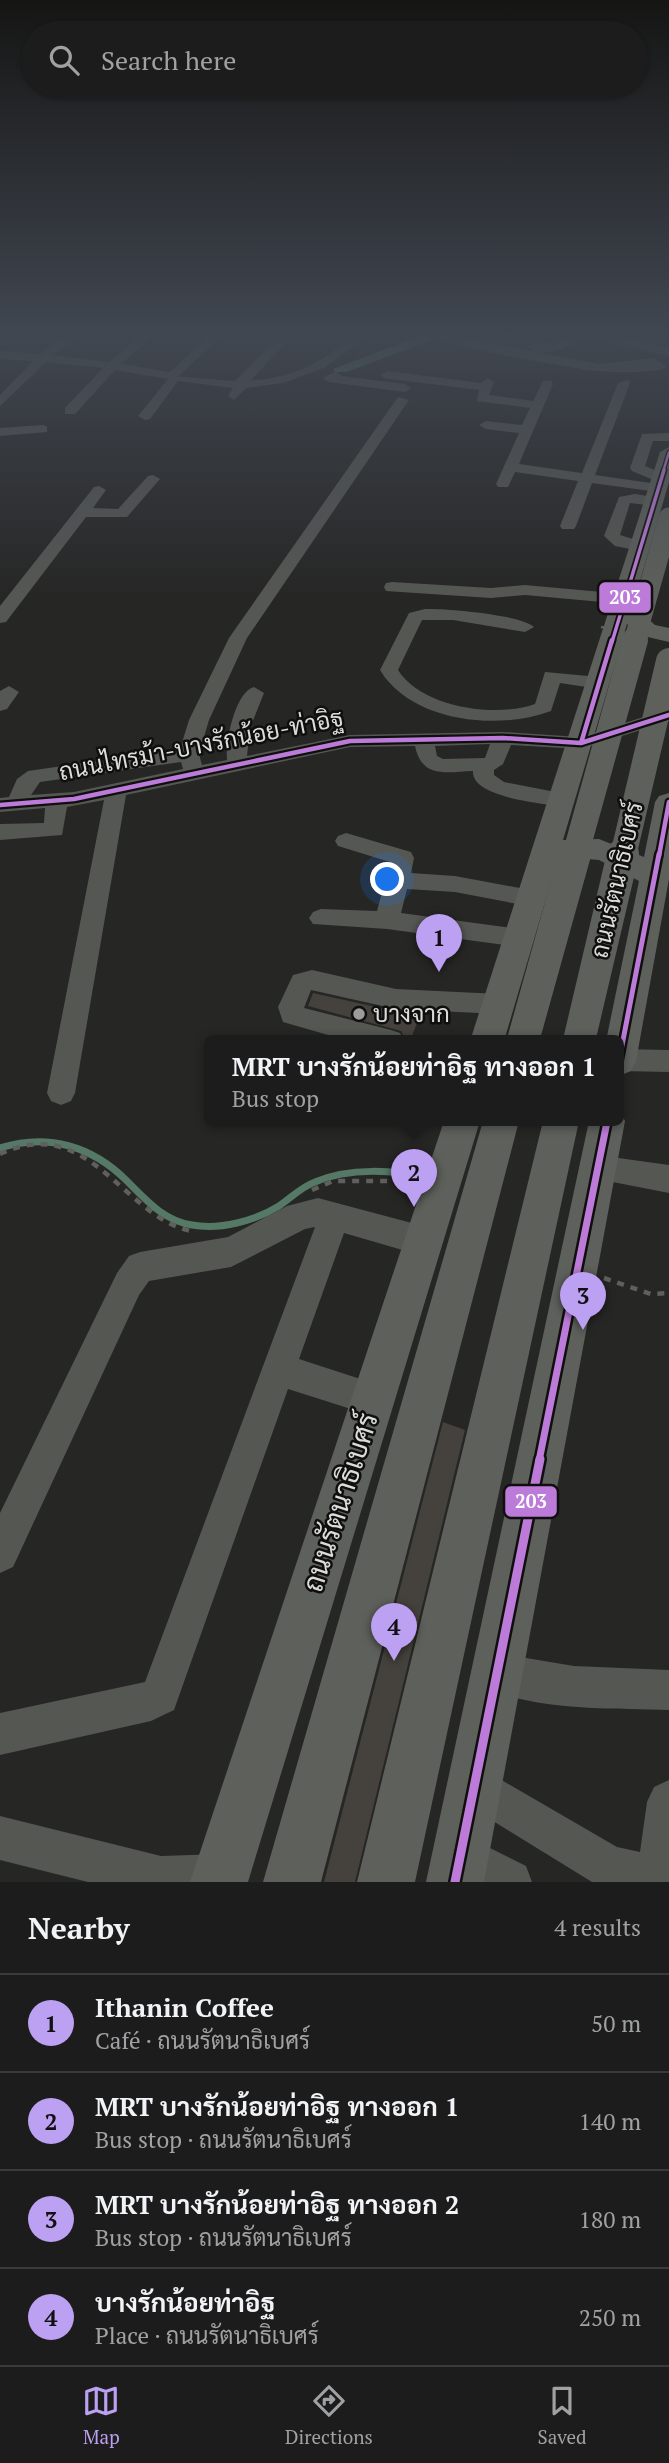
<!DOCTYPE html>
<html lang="en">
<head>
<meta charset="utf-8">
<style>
  :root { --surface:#1c1c1c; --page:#292929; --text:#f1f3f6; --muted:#a0a1a3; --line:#3a3a3b; --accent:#bca0f2 }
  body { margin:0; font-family:"PT Serif",Sarabun,serif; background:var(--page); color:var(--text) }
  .you { position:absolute; left:388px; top:880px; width:24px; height:24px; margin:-18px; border:5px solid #fff; border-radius:50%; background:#1a73e8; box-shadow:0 0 0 10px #1a73e833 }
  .badge { display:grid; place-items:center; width:46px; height:46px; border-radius:50%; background:var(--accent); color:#111; font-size:23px; font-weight:700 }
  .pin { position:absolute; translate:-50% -58px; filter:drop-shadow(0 2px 4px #0008) }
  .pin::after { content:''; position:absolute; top:37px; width:24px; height:21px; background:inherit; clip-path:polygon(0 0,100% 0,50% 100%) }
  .popup { position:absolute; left:204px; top:1035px; width:420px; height:91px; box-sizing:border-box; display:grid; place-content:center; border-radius:10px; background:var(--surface); filter:drop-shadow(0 2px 5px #0005); font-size:23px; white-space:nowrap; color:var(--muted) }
  .popup b { font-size:26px; color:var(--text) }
  .popup::after { content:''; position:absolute; left:50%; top:100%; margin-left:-14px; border:14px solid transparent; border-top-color:var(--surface) }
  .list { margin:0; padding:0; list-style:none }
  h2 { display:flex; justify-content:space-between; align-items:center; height:91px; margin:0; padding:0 28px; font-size:30px }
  h2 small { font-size:23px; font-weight:400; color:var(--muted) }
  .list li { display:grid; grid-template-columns:46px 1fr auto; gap:21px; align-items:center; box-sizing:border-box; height:98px; padding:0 28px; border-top:2px solid var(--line) }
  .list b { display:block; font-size:26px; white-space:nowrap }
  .list p { margin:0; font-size:23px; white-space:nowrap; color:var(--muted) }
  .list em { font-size:23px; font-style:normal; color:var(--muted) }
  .icon { flex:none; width:38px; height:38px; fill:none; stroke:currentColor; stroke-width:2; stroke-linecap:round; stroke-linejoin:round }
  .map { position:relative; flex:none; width:669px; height:1882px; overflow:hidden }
  .search { position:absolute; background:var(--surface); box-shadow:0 2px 5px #0004; left:21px; right:21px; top:21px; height:77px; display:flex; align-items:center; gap:18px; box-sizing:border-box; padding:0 24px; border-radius:38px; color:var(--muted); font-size:26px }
  .sheet { height:483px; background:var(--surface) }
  nav { display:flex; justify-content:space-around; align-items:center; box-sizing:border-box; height:98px; border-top:2px solid var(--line); background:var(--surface); font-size:19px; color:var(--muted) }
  nav a { display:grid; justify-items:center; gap:4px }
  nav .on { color:var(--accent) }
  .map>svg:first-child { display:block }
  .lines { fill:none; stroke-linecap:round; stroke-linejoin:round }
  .stream { stroke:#557966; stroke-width:7 }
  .river { fill:#557966; fill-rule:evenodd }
  .building { fill:#45413c }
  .path { stroke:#5f605d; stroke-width:4.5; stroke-dasharray:7 7; stroke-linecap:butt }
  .minor { fill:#555753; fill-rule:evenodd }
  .major { fill:#5d605b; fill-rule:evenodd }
  .path-bridge { stroke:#5f605d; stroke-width:2.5; stroke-dasharray:3.5 3.5; stroke-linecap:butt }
  .major-bridge-far2 { stroke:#5d605b; stroke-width:21 }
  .major-bridge-far1 { stroke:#5d605b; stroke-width:26 }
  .major-bridge { stroke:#5d605b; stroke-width:32 }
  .bus-1-far5-casing { stroke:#0f0f0e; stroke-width:5 }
  .bus-1-far4-casing { stroke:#0f0f0e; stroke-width:7 }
  .bus-1-far3-casing { stroke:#0f0f0e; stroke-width:9 }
  .bus-1-far2-casing { stroke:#0f0f0e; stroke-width:10 }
  .bus-1-far1-casing { stroke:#0f0f0e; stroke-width:12 }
  .bus-1-casing { stroke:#0f0f0e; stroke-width:14 }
  .bus-1-far5 { stroke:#bd7bd9; stroke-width:2.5 }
  .bus-1-far4 { stroke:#bd7bd9; stroke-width:3.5 }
  .bus-1-far3 { stroke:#bd7bd9; stroke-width:4.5 }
  .bus-1-far2 { stroke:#bd7bd9; stroke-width:5 }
  .bus-1-far1 { stroke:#bd7bd9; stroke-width:7 }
  .bus-1 { stroke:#bd7bd9; stroke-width:9 }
  .poi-dot { fill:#9d9c9b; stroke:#0f0f0e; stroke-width:2.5 }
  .labels { text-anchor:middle; stroke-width:5; stroke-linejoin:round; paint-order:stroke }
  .street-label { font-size:24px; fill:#dddcdb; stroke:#0f0f0e }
  .poi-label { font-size:24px; fill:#dddcdb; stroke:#0f0f0e; text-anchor:start }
  .near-street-label { font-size:28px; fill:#dddcdb; stroke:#0f0f0e }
  .line-badge { stroke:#0f0f0e; stroke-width:2.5 }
  .badge-label { font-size:19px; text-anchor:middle; font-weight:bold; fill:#fff }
</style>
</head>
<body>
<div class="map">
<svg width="669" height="1882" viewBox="0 0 669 1882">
  <rect width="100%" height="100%" fill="#262625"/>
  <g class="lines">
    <path class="stream" d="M 0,1148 C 48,1133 92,1146 127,1181 C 146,1200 164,1221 192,1225 C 220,1230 255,1221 279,1206 C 291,1198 301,1187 315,1182 C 349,1167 395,1170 431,1178"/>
    <path class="river" d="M 423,335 L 444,335 L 347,372 L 335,372 L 333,369 Z"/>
  </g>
  <path class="building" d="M 313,993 L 394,1011 L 419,1018 L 410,1041 L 406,1041 L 401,1031 L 308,1006 Z
    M 443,1422 L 465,1430 L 355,1882 L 324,1882 Z"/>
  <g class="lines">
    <path class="path" d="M 0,1154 C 91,1111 125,1222 196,1232
      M 312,1190 L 333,1181 L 415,1181
      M 604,1278 L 651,1294 L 669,1293"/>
    <path class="minor" d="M 65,335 L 78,335 L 53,355 L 109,362 L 141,335 L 154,335 L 121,364 L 170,372 L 209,335 L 222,335 L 179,376 L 173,376 L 235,381 L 280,335 L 293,335 L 251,380 C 273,380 296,373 315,363 C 334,353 348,335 369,335 L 324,368 L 283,383 L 246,388 L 234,400 L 228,396 L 233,388 L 178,381 L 150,419 L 145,420 L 138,416 L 168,379 L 115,370 L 75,414 L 65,414 L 65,408 L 103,368 L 46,362 L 0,406 L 0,395 L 33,361 L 0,359 L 0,351 L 40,354 Z
      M 424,335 L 448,335 L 599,364 L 654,358 L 666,367 C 659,373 611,373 598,371 C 577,370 434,343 424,335 Z
      M 570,335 L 604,335 L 669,348 L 669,356 L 582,336 C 567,349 545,359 527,347 C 541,338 551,348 570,335 Z
      M 336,371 L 342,376 L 405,384 L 411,388 L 405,392 L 329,382 L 323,378 Z
      M 387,371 L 481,383 L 488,378 L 494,382 L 489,395 L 533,401 L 543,381 L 551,381 L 553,384 L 519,464 L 582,473 L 618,383 L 628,380 L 630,383 L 595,475 L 658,484 L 665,488 L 658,492 L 592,483 L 576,526 L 574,529 L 562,529 L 560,526 L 578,481 L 515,472 L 508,487 L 498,487 L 496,484 L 519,433 L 486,429 L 479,425 L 486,421 L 522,425 L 530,408 L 477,401 L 479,390 L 383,378 L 381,375 Z
      M 398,397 L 409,400 L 247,638 L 209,720 L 199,754 L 202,765 L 227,760 C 225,742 235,692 254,687 L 264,693 L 250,728 L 247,756 L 350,735 L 503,732 L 580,737 L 669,709 L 669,721 L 581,749 L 511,745 L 503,764 L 494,770 L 494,775 L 504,782 L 571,795 L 574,800 L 571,805 L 563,807 C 543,803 471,798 473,771 C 446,772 422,779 415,746 L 350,747 L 126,795 L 75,1093 L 71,1101 L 61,1105 L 51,1101 L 47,1093 L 104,800 L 67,807 L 62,835 L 0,840 L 0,824 L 44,823 L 45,808 L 0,812 L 0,798 L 9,797 L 17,779 L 28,771 L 180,749 L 189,720 L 229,638 ZM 490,744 L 485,758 L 443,759 L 437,756 L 435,746 ZM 181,762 L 183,769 L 74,792 L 31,795 L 40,782 Z
      M 42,425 L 47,426 L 47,432 L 0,436 L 0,428 Z
      M 669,433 L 669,441 L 653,441 L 645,466 L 666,475 L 666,481 L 656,481 L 632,471 L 630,468 L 642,434 Z
      M 153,475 L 160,479 L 127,517 L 86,517 L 6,622 L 0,623 L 0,606 L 94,487 L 99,486 L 106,490 L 93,508 L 118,509 L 148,476 Z
      M 635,494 L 660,498 L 663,501 L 655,506 L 630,503 L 620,535 L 646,543 L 648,546 L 640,551 L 615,546 L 604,536 L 619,497 Z
      M 392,582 L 491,588 L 525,585 L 624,594 L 633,599 L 624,604 L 525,595 L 491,598 L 386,591 L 384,587 L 386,583 Z
      M 425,609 C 444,608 523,615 534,627 L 525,632 L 453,620 L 422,620 L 398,670 C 422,708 496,718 535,704 L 545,672 L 599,677 L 608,683 L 599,689 L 560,683 L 551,711 C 498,731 411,722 380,670 L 409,613 Z
      M 9,686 L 19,692 L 7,709 L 0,711 L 0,691 Z
      M 346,833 L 411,852 L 414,858 L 411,873 L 455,876 L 541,892 L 545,898 L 541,904 L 533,907 L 455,892 L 407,889 L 401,913 L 520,929 L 529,931 L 532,938 L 529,945 L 520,947 L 387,929 L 313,924 L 309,918 L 313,912 L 321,909 L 377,911 L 390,862 L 338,846 L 335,841 L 338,836 Z
      M 312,970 L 396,989 L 499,994 L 508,997 L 512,1004 L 508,1011 L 499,1014 L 396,1009 L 311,990 L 304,1008 L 391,1030 L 400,1033 L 404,1041 L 349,1041 L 283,1022 L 278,1007 L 293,975 Z
      M 619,1049 L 669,1050 L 669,1072 L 619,1071 Z
      M 597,1155 L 669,1165 L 669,1193 L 587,1177 L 582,1168 L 587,1159 Z
      M 318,1198 L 423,1226 L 434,1231 L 438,1241 L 434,1251 L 423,1256 L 344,1233 L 299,1359 L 385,1387 L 390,1399 L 385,1411 L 373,1416 L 288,1389 L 174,1710 L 151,1721 L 0,1755 L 0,1713 L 145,1682 L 315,1227 L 305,1229 L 231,1267 L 149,1281 L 139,1295 L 13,1567 L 0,1573 L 0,1513 L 117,1273 L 129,1256 L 140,1252 L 228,1237 L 287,1206 Z
      M 496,1653 L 574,1666 L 669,1670 L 669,1710 C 608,1708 539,1711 482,1687 L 476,1673 L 482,1659 Z
      M 474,1764 L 617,1847 L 640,1852 L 647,1802 L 654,1787 L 669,1780 L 669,1882 L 592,1882 L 459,1800 L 453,1785 L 459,1770 Z
      M 0,1816 L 161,1856 L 221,1854 L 237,1860 L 243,1876 L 241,1882 L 88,1882 L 0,1860 Z
      M 460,1833 L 526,1866 L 532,1882 L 465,1882 L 444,1871 L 438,1855 L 444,1839 Z"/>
    <path class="major" d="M 669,447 L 669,482 L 633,605 L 655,625 L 669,628 L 669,642 L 639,635 L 627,624 L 563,840 L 599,839 L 644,857 L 655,802 L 659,796 L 669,793 L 669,879 L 636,1061 L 631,1071 L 619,1076 L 619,1041 L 606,1041 L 639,881 L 599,860 L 574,858 L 557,862 L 504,1041 L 470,1041 L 660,452 Z
      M 619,1109 L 625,1121 L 484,1882 L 426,1882 L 589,1121 L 619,1121 Z
      M 444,1121 L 480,1121 L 248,1882 L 190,1882 Z
      M 483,1121 L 519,1121 L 321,1882 L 263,1882 Z
      M 543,1121 L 579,1121 L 415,1882 L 357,1882 Z"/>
    <path class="path-bridge" d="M 601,627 L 619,630"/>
    <path class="major-bridge-far2" d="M 634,642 L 669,518"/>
    <path class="major-bridge-far1" d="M 575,856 L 635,640
      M 623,856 L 669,661"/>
    <path class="major-bridge" d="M 524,1037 L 575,854
      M 579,1041 L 623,854"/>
    <defs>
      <path id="bus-1-far5" d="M 663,472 L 669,452"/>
      <path id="bus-1-far4" d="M 612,642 L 664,470"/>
      <path id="bus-1-far3" d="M 581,743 L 612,640
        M 0,805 L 74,799 L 350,741 L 503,738 L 581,743 L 669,715
        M 659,856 L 669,802"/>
      <path id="bus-1-far2" d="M 619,1061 L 659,854
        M 606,1124 L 607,1121"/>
      <path id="bus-1-far1" d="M 539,1461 L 607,1122"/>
      <path id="bus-1" d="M 455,1882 L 540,1459"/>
    </defs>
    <use href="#bus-1-far5" class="bus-1-far5-casing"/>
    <use href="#bus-1-far4" class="bus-1-far4-casing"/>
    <use href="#bus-1-far3" class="bus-1-far3-casing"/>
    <use href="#bus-1-far2" class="bus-1-far2-casing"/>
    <use href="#bus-1-far1" class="bus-1-far1-casing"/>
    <use href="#bus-1" class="bus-1-casing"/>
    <use href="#bus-1-far5" class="bus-1-far5"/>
    <use href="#bus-1-far4" class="bus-1-far4"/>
    <use href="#bus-1-far3" class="bus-1-far3"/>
    <use href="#bus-1-far2" class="bus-1-far2"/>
    <use href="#bus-1-far1" class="bus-1-far1"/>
    <use href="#bus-1" class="bus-1"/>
  </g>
  <linearGradient id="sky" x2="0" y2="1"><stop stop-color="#151514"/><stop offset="0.56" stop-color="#414751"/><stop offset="1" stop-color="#414751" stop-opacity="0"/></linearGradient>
  <rect width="669" height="598" fill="url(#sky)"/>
  <circle class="poi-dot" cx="359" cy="1014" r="7"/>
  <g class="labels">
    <g class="street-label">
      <text transform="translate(201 745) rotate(-11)" y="8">ถนนไทรม้า-บางรักน้อย-ท่าอิฐ</text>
      <text transform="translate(617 880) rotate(-77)" y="8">ถนนรัตนาธิเบศร์</text>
    </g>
    <g class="poi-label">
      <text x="373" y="1022">บางจาก</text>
    </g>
    <g class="near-street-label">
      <text transform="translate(340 1502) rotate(-72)" y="10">ถนนรัตนาธิเบศร์</text>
    </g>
  </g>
  <g class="line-badge">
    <rect x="598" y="581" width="54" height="33" rx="7" fill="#bd7bd9"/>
    <rect x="504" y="1485" width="54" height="33" rx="7" fill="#bd7bd9"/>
  </g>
  <g class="badge-label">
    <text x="625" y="604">203</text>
    <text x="531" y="1508">203</text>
  </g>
</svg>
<div class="you"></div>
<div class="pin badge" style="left:439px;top:972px">1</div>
<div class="pin badge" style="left:414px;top:1207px">2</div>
<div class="popup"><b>MRT บางรักน้อยท่าอิฐ ทางออก 1</b>Bus stop</div>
<div class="pin badge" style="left:583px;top:1330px">3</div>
<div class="pin badge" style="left:394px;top:1661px">4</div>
<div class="search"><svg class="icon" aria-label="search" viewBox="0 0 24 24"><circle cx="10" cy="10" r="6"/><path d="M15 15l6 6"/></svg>Search here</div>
</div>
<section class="sheet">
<h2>Nearby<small>4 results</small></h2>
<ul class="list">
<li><span class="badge">1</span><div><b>Ithanin Coffee</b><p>Café · ถนนรัตนาธิเบศร์</p></div><em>50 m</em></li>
<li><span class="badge">2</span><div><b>MRT บางรักน้อยท่าอิฐ ทางออก 1</b><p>Bus stop · ถนนรัตนาธิเบศร์</p></div><em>140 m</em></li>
<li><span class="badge">3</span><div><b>MRT บางรักน้อยท่าอิฐ ทางออก 2</b><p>Bus stop · ถนนรัตนาธิเบศร์</p></div><em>180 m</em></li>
<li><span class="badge">4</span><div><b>บางรักน้อยท่าอิฐ</b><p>Place · ถนนรัตนาธิเบศร์</p></div><em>250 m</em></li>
</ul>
</section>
<nav>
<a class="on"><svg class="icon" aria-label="map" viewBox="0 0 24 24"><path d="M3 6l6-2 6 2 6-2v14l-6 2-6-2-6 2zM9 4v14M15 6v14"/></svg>Map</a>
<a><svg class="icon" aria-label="directions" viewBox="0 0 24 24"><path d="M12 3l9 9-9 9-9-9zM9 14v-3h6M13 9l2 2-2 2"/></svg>Directions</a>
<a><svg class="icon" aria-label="saved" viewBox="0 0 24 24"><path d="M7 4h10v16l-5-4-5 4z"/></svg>Saved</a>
</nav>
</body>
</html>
